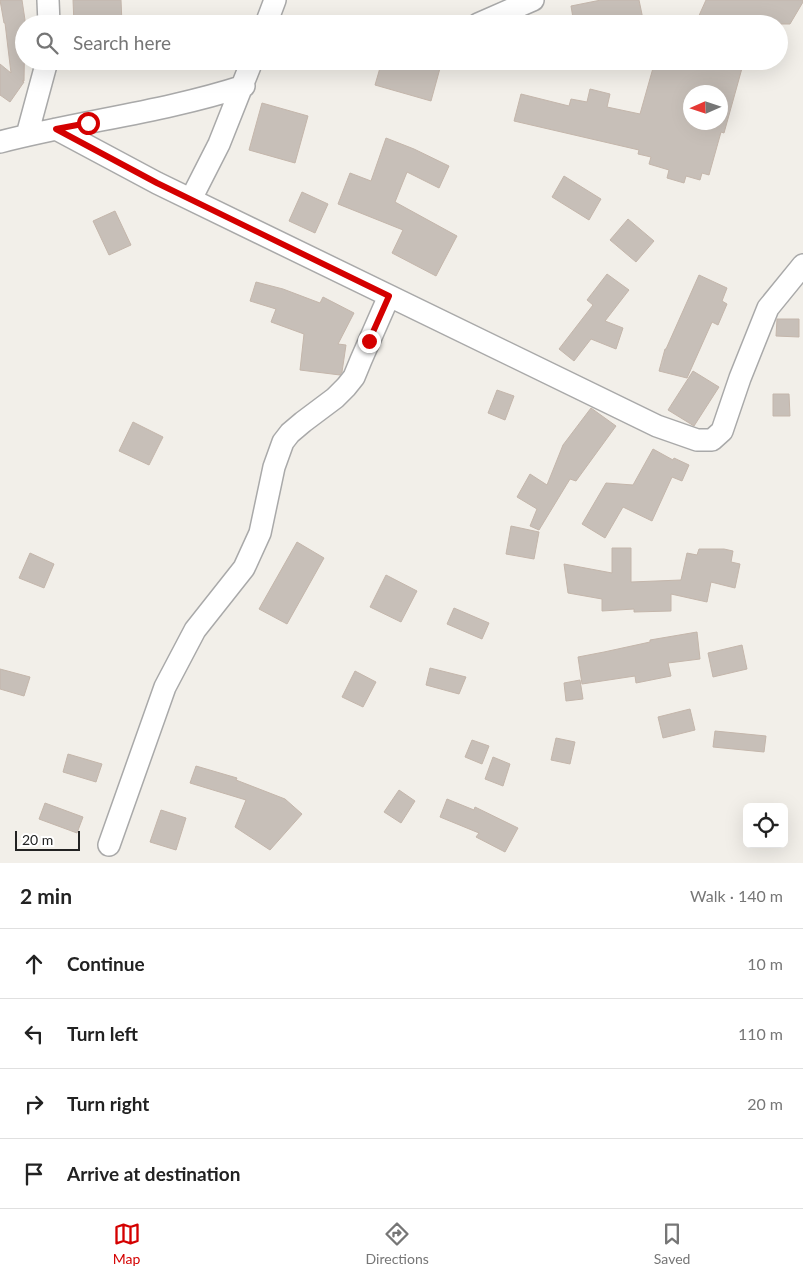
<!DOCTYPE html>
<html lang="en">
<head>
<meta charset="utf-8">
<style>
  :root { --surface:#fff; --page:#f2f2f2; --text:#222; --muted:#767676; --line:#e0e0e0; --accent:#d40000 }
  body { margin:0; font-family:Lato,sans-serif; background:var(--page); color:var(--text) }
  .controls { position:absolute; right:15px; bottom:15px; display:grid; overflow:hidden; border-radius:8px; box-shadow:0 5px 20px #0002 }
  .controls button { width:45px; height:45px; display:grid; place-items:center; padding:0; border:0; border-bottom:1px solid var(--line); background:var(--surface); color:var(--text); font:25px sans-serif }
  .compass { position:absolute; left:683px; top:85px; width:45px; height:45px; border-radius:50%; background:var(--surface); box-shadow:0 5px 20px #0002; rotate:267deg }
  .scale { position:absolute; left:15px; bottom:12px; width:65px; box-sizing:border-box; padding-left:5px; border:2px solid #222; border-top:0; font-size:14px; line-height:18px; white-space:nowrap; color:#222; -webkit-text-stroke:4px #fff; paint-order:stroke }
  .stop { position:absolute; width:15px; height:15px; margin:-11px; border:4px solid #d40000; border-radius:50%; background:#fff }
  .stop.end { background:#d40000; border-color:#fff; box-shadow:0 1px 5px #0008 }
  .list { margin:0; padding:0; list-style:none }
  h2 { display:flex; justify-content:space-between; align-items:center; height:65px; margin:0; padding:0 20px; font-size:21px }
  h2 small { font-size:16px; font-weight:400; color:var(--muted) }
  .list li { display:grid; grid-template-columns:32px 1fr auto; gap:15px; align-items:center; box-sizing:border-box; height:70px; padding:0 20px; border-top:1px solid var(--line) }
  .list b { display:block; font-size:19px; white-space:nowrap }
  .list em { font-size:16px; font-style:normal; color:var(--muted) }
  .icon { flex:none; width:28px; height:28px; fill:none; stroke:currentColor; stroke-width:2; stroke-linecap:round; stroke-linejoin:round }
  .map { position:relative; flex:none; width:803px; height:863px; overflow:hidden }
  .search { position:absolute; background:var(--surface); box-shadow:0 5px 20px #0002; left:15px; right:15px; top:15px; height:55px; display:flex; align-items:center; gap:12px; box-sizing:border-box; padding:0 18px; border-radius:28px; color:var(--muted); font-size:19px }
  .sheet { height:345px; background:var(--surface) }
  nav { display:flex; justify-content:space-around; align-items:center; box-sizing:border-box; height:70px; border-top:1px solid var(--line); background:var(--surface); font-size:14px; color:var(--muted) }
  nav a { display:grid; justify-items:center; gap:2px }
  nav .on { color:var(--accent) }
  .map>svg:first-child { display:block }
  .building { fill:#c7bfb8; stroke:#c4b6ab; fill-rule:evenodd }
  .lines { fill:none; stroke-linecap:round; stroke-linejoin:round }
  .minor-casing { stroke:#a9a9a9; stroke-width:24 }
  .minor { stroke:#fff; stroke-width:21 }
  .route { stroke:#d40000; stroke-width:6 }
</style>
</head>
<body>
<div class="map">
<svg width="803" height="863" viewBox="0 0 803 863">
  <rect width="100%" height="100%" fill="#f2efe9"/>
  <path class="building" d="M 0,0 L 22,0 L 25,20 L 24,81 L 22,81 L 24,82 L 10,102 L 0,95 L 0,64 L 11,73 L 5,23 L 4,23 Z
    M 73,0 L 121,0 L 122,24 L 74,24 Z
    M 601,0 L 639,0 L 644,24 L 574,24 L 571,6 Z
    M 706,0 L 803,0 L 803,2 L 790,24 L 707,24 L 697,20 Z
    M 382,61 L 442,61 L 431,101 L 375,85 Z
    M 655,61 L 672,61 L 691,66 L 691,61 L 744,61 L 724,133 L 721,132 L 709,175 L 702,173 L 700,180 L 686,176 L 684,183 L 667,178 L 669,170 L 649,164 L 651,157 L 638,154 L 639,150 L 514,121 L 521,94 L 569,106 L 571,99 L 587,102 L 590,89 L 610,94 L 607,107 L 640,114 ZM 690,92 L 720,92 L 720,122 L 690,122 Z
    M 262,103 L 308,116 L 295,163 L 249,150 Z
    M 386,138 L 414,149 L 449,166 L 439,188 L 407,172 L 395,202 L 457,236 L 436,276 L 392,253 L 403,230 L 338,204 L 350,173 L 371,181 Z
    M 564,176 L 601,199 L 589,220 L 552,197 Z
    M 302,192 L 328,204 L 315,233 L 289,221 Z
    M 115,211 L 131,245 L 109,255 L 93,221 Z
    M 628,219 L 654,241 L 636,262 L 610,240 Z
    M 607,274 L 629,290 L 605,321 L 623,328 L 616,349 L 591,339 L 574,361 L 559,349 L 593,305 L 587,300 Z
    M 699,275 L 727,288 L 722,301 L 727,304 L 718,325 L 712,322 L 687,378 L 659,371 L 665,349 L 666,349 Z
    M 256,282 L 283,289 L 320,303 L 323,297 L 354,313 L 338,344 L 346,345 L 342,372 L 340,375 L 300,370 L 304,334 L 271,322 L 276,309 L 250,301 Z
    M 777,319 L 799,319 L 799,337 L 776,336 Z
    M 693,371 L 719,387 L 694,426 L 668,410 Z
    M 497,390 L 514,396 L 505,420 L 488,413 Z
    M 773,394 L 789,394 L 790,416 L 773,416 Z
    M 591,408 L 616,426 L 576,481 L 570,479 L 539,530 L 530,526 L 537,509 L 517,497 L 530,474 L 547,485 L 563,445 Z
    M 133,422 L 163,437 L 149,465 L 119,451 Z
    M 653,449 L 673,460 L 674,458 L 689,465 L 682,481 L 672,477 L 652,521 L 623,507 L 605,538 L 582,524 L 606,483 L 633,485 Z
    M 511,526 L 539,532 L 534,559 L 506,554 Z
    M 297,542 L 324,558 L 287,624 L 259,609 Z
    M 612,548 L 631,548 L 631,582 L 681,580 L 687,553 L 697,555 L 699,549 L 724,549 L 733,551 L 731,562 L 740,564 L 735,588 L 711,582 L 707,602 L 671,594 L 671,611 L 634,612 L 634,609 L 602,611 L 602,599 L 568,593 L 564,564 L 612,573 Z
    M 30,553 L 54,564 L 44,588 L 19,578 Z
    M 386,575 L 417,591 L 401,622 L 370,607 Z
    M 454,608 L 489,623 L 482,639 L 447,624 Z
    M 697,632 L 700,659 L 668,663 L 671,676 L 636,683 L 635,676 L 582,684 L 578,657 L 604,652 L 650,642 L 650,640 Z
    M 742,645 L 747,669 L 713,677 L 708,653 Z
    M 430,668 L 466,677 L 459,694 L 426,685 Z
    M 0,669 L 30,677 L 24,696 L 0,689 Z
    M 355,671 L 376,682 L 363,707 L 342,697 Z
    M 580,680 L 583,699 L 566,701 L 564,683 Z
    M 690,709 L 695,730 L 663,738 L 658,717 Z
    M 715,731 L 766,736 L 764,752 L 713,747 Z
    M 556,738 L 575,742 L 570,764 L 551,760 Z
    M 472,740 L 489,746 L 482,764 L 465,757 Z
    M 68,754 L 102,764 L 96,782 L 63,772 Z
    M 493,757 L 510,764 L 503,786 L 485,779 Z
    M 196,766 L 237,778 L 236,780 L 285,799 L 302,814 L 270,850 L 235,827 L 246,800 L 190,783 Z
    M 399,790 L 415,801 L 401,823 L 384,812 Z
    M 447,799 L 474,810 L 475,807 L 518,828 L 505,852 L 476,837 L 479,833 L 440,817 Z
    M 45,803 L 83,817 L 77,833 L 39,819 Z
    M 161,810 L 186,818 L 176,850 L 150,842 Z"/>
  <g class="lines">
    <defs>
      <path id="minor" d="M 48,0 L 49,24
        M 266,24 L 275,0
        M 478,24 L 533,0
        M 56,129 L 157,183 L 581,389 L 657,426 L 697,440 L 712,440 L 722,431 L 740,378 L 768,308 L 803,265
        M 27,135 L 47,61
        M 0,142 C 81,121 164,112 244,86
        M 191,199 L 219,144 L 252,61
        M 109,845 L 165,687 L 195,630 L 244,568 L 260,533 L 274,467 L 283,442 L 290,433 L 303,422 L 335,398 L 346,387 L 354,377 L 361,360 L 389,296"/>
    </defs>
    <use href="#minor" class="minor-casing"/>
    <use href="#minor" class="minor"/>
  </g>
  <g class="lines">
    <path class="route" d="M 88,123 L 56,129 L 157,183 L 389,296 L 369,341"/>
  </g>
</svg>
<div class="controls">
<button><svg class="icon" aria-label="locate" viewBox="0 0 24 24"><circle cx="12" cy="12" r="6"/><path d="M12 2v4M12 18v4M2 12h4M18 12h4"/></svg></button>
</div>
<svg class="compass" viewBox="-18 -18 36 36"><path d="M0-13l5 13h-10z" fill="#e53935"/><path d="M0 13l5-13h-10z" fill="#767676"/></svg>
<div class="scale">20 m</div>
<div class="stop" style="left:88px;top:123px"></div>
<div class="stop end" style="left:369px;top:341px"></div>
<div class="search"><svg class="icon" aria-label="search" viewBox="0 0 24 24"><circle cx="10" cy="10" r="6"/><path d="M15 15l6 6"/></svg>Search here</div>
</div>
<section class="sheet">
<h2>2 min<small>Walk · 140 m</small></h2>
<ul class="list">
<li><svg class="icon" aria-label="ahead" viewBox="0 0 24 24"><path d="M12 20V5M6 11l6-6 6 6"/></svg><div><b>Continue</b></div><em>10 m</em></li>
<li><svg class="icon" aria-label="left" viewBox="0 0 24 24"><path d="M17 20v-9H6M10 6l-5 5 5 5"/></svg><div><b>Turn left</b></div><em>110 m</em></li>
<li><svg class="icon" aria-label="right" viewBox="0 0 24 24"><path d="M7 20v-9h11M14 6l5 5-5 5"/></svg><div><b>Turn right</b></div><em>20 m</em></li>
<li><svg class="icon" aria-label="arrive" viewBox="0 0 24 24"><path d="M6 21V4h12l-3 4 3 4H6"/></svg><div><b>Arrive at destination</b></div></li>
</ul>
</section>
<nav>
<a class="on"><svg class="icon" aria-label="map" viewBox="0 0 24 24"><path d="M3 6l6-2 6 2 6-2v14l-6 2-6-2-6 2zM9 4v14M15 6v14"/></svg>Map</a>
<a><svg class="icon" aria-label="directions" viewBox="0 0 24 24"><path d="M12 3l9 9-9 9-9-9zM9 14v-3h6M13 9l2 2-2 2"/></svg>Directions</a>
<a><svg class="icon" aria-label="saved" viewBox="0 0 24 24"><path d="M7 4h10v16l-5-4-5 4z"/></svg>Saved</a>
</nav>
</body>
</html>
